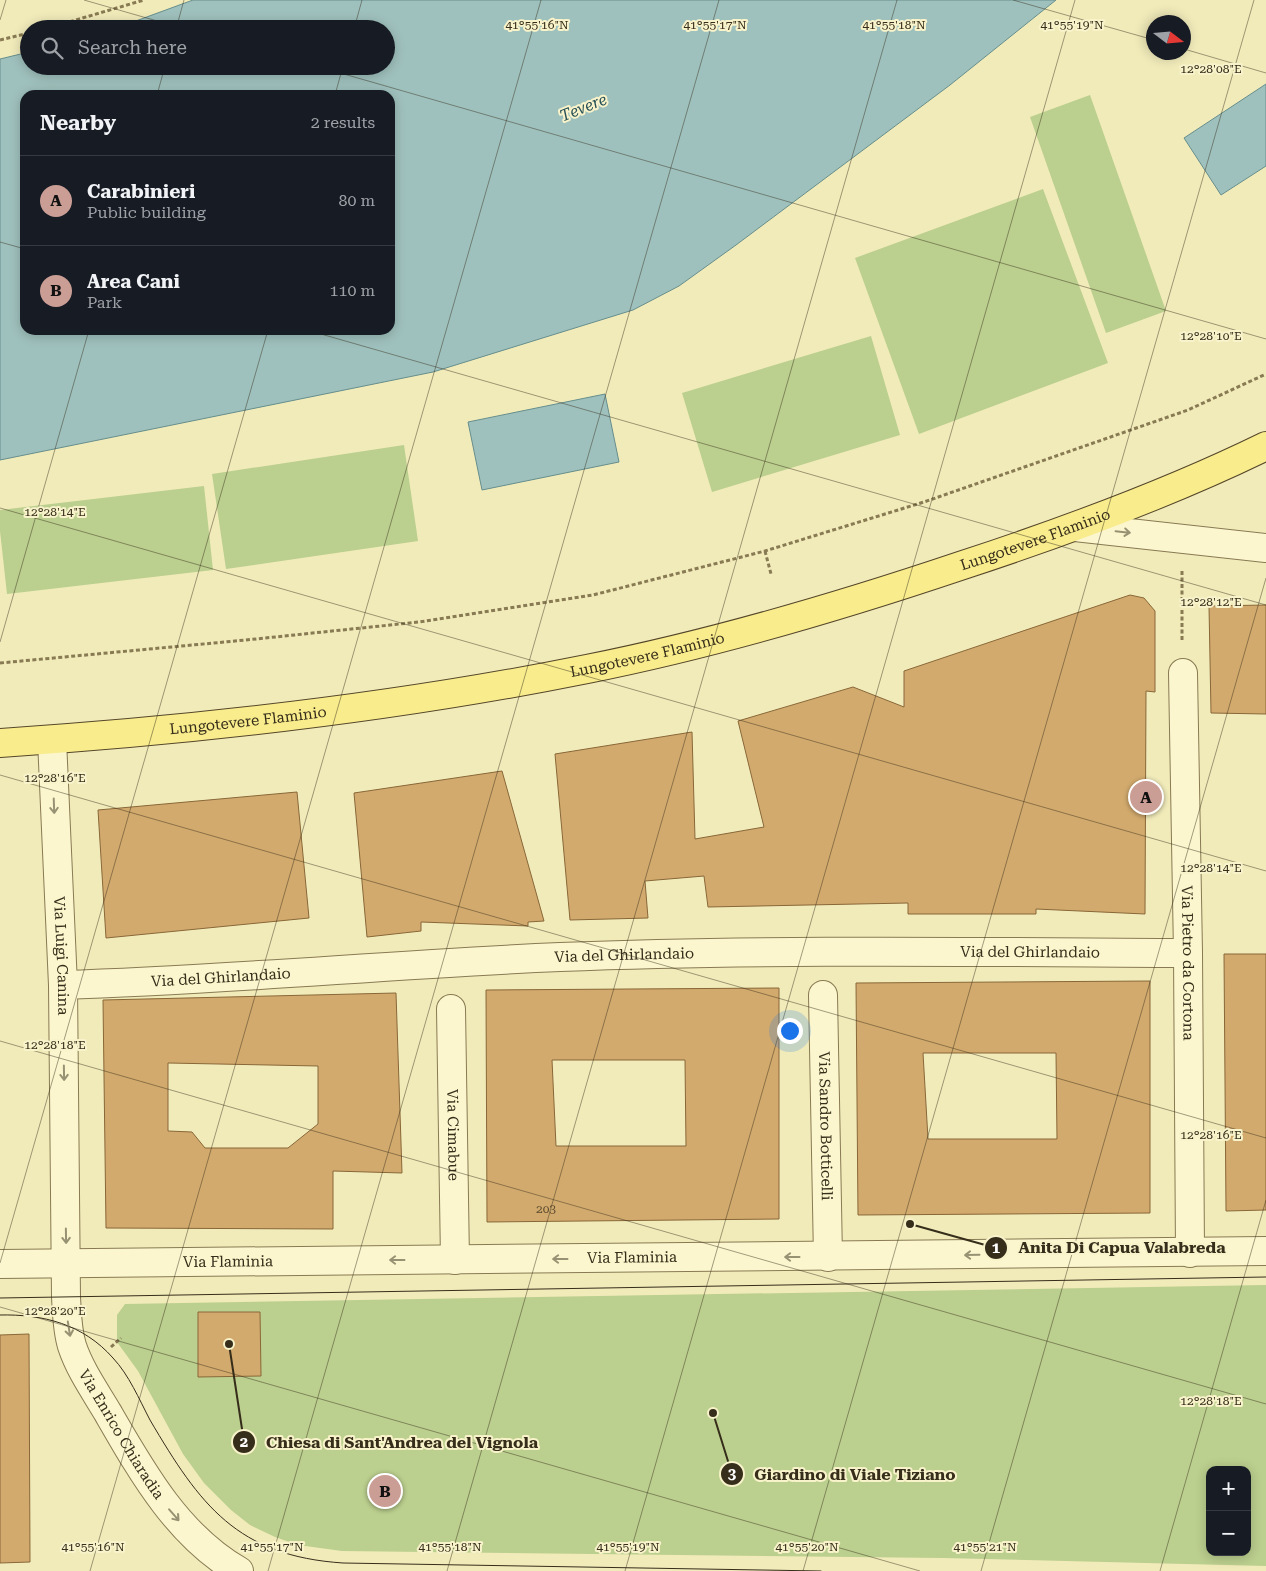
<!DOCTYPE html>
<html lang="en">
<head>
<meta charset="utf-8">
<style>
  :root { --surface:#171b24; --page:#242831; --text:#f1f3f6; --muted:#9ea1a6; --line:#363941; --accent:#ca9e95 }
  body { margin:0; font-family:"Roboto Serif",serif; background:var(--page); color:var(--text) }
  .controls { position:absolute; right:15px; bottom:15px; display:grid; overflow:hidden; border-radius:10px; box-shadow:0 2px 12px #0003 }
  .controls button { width:45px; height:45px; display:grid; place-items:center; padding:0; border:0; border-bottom:1px solid var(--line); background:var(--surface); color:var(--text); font:25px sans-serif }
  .compass { position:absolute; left:1146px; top:15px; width:45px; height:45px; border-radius:50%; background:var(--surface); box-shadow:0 2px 12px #0003; rotate:106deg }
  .you { position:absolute; left:789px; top:1030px; width:18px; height:18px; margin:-12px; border:4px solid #fff; border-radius:50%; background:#1a73e8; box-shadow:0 0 0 8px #1a73e833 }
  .badge { display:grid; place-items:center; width:32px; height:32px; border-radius:50%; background:var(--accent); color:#111; font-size:16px; font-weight:700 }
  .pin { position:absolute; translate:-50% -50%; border:2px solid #fff; box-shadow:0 1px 5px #0006 }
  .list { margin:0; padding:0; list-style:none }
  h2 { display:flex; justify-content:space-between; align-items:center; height:65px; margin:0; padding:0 20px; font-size:21px }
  h2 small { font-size:16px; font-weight:400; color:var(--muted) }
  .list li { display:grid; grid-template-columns:32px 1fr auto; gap:15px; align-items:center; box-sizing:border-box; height:90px; padding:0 20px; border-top:1px solid var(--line) }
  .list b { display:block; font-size:19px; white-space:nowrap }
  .list p { margin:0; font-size:16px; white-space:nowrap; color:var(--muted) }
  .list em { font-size:16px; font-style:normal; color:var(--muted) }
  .icon { flex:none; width:28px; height:28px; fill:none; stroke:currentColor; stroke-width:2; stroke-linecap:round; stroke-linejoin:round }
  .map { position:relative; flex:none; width:1266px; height:1571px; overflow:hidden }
  .search { position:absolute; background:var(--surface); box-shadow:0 2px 12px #0003; left:20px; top:20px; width:375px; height:55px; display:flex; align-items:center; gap:12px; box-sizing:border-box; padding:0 18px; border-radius:28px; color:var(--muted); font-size:19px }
  .panel { position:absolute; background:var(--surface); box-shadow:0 2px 12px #0003; left:20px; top:90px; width:375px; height:245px; border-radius:15px }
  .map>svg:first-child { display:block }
  .green { fill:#bbcf8e; fill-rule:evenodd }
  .water { fill:#9fc1bd; stroke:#668e8c; fill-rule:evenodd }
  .building { fill:#d2aa6d; stroke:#896738; fill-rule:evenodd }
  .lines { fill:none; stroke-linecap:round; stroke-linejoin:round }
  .minor-casing { stroke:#887a53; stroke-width:30 }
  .tertiary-casing { stroke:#887a53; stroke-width:30 }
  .primary-casing { stroke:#554629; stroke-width:30 }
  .path { stroke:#887a53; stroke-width:3; stroke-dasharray:4 2.5; stroke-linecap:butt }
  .minor { stroke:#fbf6cd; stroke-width:28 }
  .tertiary { stroke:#fbf6cd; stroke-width:28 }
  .primary { stroke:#f8ec8d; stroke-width:28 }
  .tram { stroke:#362d1a; stroke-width:1 }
  .oneway { stroke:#989274 }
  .ticks { fill:none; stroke:#362d1a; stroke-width:1; stroke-opacity:0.45 }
  .labels { text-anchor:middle; stroke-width:4; stroke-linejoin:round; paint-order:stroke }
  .number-label { font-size:12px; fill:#5d4c2f }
  .street-label { font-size:15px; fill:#362d1a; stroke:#f8f3ca }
  .water-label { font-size:16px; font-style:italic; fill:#275157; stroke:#f8f3ca }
  .ticks-label { font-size:12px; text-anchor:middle; fill:#362d1a; stroke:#f8f3ca; stroke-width:4; stroke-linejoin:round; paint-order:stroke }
  .leader { fill:none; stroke:#362d1a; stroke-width:2 }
  .callout-dot { fill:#362d1a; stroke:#f8f3ca; stroke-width:2 }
  .mark-label { font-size:15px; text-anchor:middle; font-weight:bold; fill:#fff }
  .callout-label { font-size:16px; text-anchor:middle; font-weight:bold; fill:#362d1a; stroke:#f8f3ca; stroke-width:4; stroke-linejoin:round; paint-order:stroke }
</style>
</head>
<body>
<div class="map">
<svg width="1266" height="1571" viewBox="0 0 1266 1571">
  <rect width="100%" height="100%" fill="#f1ebba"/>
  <path class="green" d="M 1090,95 L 1166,311 L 1106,333 L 1030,117 Z
    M 1043,189 L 1108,363 L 919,434 L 855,258 Z
    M 871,336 L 900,435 L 712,492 L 682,393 Z
    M 404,445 L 418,541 L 226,569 L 212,474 Z
    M 204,486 L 213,570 L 7,594 L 0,531 L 0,510 Z
    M 1266,1285 L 1266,1566 L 943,1558 L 342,1551 L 298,1545 L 275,1537 L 250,1525 L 231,1510 L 204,1483 L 183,1454 L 138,1371 L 117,1342 L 117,1315 L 125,1304 ZM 1210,1470 L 1247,1470 L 1247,1552 L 1210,1552 Z"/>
  <path class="water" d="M 193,0 L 1056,0 L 950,85 L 736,245 L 679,286 L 633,310 L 433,372 L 0,460 L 0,59 L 29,52 L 29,66 L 386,66 L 386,29 L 114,29 ZM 25,95 L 390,95 L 390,330 L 25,330 Z
    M 1266,84 L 1266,166 L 1221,195 L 1184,138 Z
    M 605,394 L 619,462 L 482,490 L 468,422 Z"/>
  <path class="building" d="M 1130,595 L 1144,598 L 1155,611 L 1155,692 L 1146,691 L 1145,914 L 1036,909 L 1036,914 L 908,914 L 908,903 L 708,907 L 704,876 L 645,881 L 648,918 L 570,920 L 555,754 L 692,732 L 695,839 L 764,827 L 738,721 L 853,687 L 904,707 L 904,671 Z
    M 1266,605 L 1266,714 L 1211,713 L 1209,606 Z
    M 502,771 L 544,921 L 528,922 L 528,926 L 421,922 L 421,931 L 367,937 L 354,793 Z
    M 297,792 L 309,918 L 106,938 L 98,810 Z
    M 1224,954 L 1266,954 L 1266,1210 L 1226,1211 Z
    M 1150,981 L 1150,1213 L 858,1215 L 856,983 ZM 923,1053 L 1056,1053 L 1057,1139 L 928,1139 Z
    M 779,988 L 779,1219 L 487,1222 L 486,990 ZM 552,1060 L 685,1060 L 686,1146 L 556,1146 Z
    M 396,993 L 402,1173 L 333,1171 L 333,1229 L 106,1228 L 103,1000 ZM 168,1063 L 318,1066 L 318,1124 L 288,1148 L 205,1148 L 192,1132 L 168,1131 Z
    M 198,1312 L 260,1312 L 261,1376 L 198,1377 Z
    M 29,1334 L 30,1562 L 0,1563 L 0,1335 Z"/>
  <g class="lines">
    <defs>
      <g id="minor">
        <path d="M 1075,527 L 1266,548"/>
        <path id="s1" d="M 1183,673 L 1188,953 L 1190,1253"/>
        <path id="s2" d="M 63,985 C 229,980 394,964 560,957 C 769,949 979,952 1188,953"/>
        <path id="s3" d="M 823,995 L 828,1257"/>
        <path id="s4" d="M 451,1009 L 455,1260"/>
      </g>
      <g id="tertiary">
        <path id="s5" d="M 52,740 L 63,985 L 66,1297 C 67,1313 67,1330 72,1346 C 80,1370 95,1391 108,1413 C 142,1472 178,1536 239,1571"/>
        <path id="s6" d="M 0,1264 L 1266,1251"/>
      </g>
      <g id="primary">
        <path id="s7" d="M 0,743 C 197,730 393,708 587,669 C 713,644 838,607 960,566 C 1064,532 1168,494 1266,446"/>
      </g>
    </defs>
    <use href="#minor" class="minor-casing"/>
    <use href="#tertiary" class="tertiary-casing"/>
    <use href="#primary" class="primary-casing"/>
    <path class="path" d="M 45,29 L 144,0
      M 0,40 L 29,33
      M 765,551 L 771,574
      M 1182,571 L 1182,640
      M 0,663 L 246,640 L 419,622 L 593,595 L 765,551 L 924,502 L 1188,410 L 1266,374
      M 111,1347 L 121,1338"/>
    <use href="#minor" class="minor"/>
    <use href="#tertiary" class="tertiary"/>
    <use href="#primary" class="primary"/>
    <path class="tram" d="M 0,1298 L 1266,1277
      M 0,1315 C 43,1314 83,1324 113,1358 C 129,1375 139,1399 150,1420 C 200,1505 237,1556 343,1563 L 821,1571"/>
  </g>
  <defs><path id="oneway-shaft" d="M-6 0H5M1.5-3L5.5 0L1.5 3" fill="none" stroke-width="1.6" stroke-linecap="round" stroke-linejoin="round" transform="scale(1.25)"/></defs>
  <g class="oneway">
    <use href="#oneway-shaft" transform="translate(1123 532) rotate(6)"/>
    <use href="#oneway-shaft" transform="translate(54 806) rotate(88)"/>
    <use href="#oneway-shaft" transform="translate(64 1073) rotate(89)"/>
    <use href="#oneway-shaft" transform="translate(66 1236) rotate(89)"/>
    <use href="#oneway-shaft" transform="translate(972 1255) rotate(179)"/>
    <use href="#oneway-shaft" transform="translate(792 1257) rotate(180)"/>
    <use href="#oneway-shaft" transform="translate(560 1259) rotate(180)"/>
    <use href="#oneway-shaft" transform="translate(397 1260) rotate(180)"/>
    <use href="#oneway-shaft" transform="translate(69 1329) rotate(81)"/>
    <use href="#oneway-shaft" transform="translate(174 1515) rotate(49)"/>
  </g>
  <path class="ticks" d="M 84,0 L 185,29M 1013,0 L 1154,40M 0,20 L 6,0M 176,29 L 184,0M 354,29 L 362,0M 1184,49 L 1266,73M 316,66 L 1266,339M 157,95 L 165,66M 335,95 L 343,66M 0,242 L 25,249M 307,330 L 1266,605M 0,508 L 1266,871M 0,642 L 89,330M 0,775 L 1266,1138M 0,1041 L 1266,1404M 0,1263 L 268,330M 0,1307 L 920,1571M 90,1571 L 541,0M 268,1571 L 719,0M 447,1571 L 897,0M 625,1571 L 1075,0M 803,1571 L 1254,0M 981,1571 L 1266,578M 1160,1571 L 1266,1200"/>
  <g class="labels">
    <g class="number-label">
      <text x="546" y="1213">203</text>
    </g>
    <g class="street-label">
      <text dy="5" stroke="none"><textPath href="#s7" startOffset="1059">Lungotevere Flaminio</textPath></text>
      <text dy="5" stroke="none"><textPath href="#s7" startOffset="654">Lungotevere Flaminio</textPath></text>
      <text dy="5" stroke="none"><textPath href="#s7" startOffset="249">Lungotevere Flaminio</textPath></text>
      <text dy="5" stroke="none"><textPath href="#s2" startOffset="968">Via del Ghirlandaio</textPath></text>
      <text dy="5" stroke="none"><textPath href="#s5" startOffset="216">Via Luigi Canina</textPath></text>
      <text dy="5" stroke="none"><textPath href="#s2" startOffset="562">Via del Ghirlandaio</textPath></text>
      <text dy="5" stroke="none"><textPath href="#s1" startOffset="290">Via Pietro da Cortona</textPath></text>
      <text dy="5" stroke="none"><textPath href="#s2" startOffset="158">Via del Ghirlandaio</textPath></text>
      <text dy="5" stroke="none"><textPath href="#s3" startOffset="131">Via Sandro Botticelli</textPath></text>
      <text dy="5" stroke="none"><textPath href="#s4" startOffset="126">Via Cimabue</textPath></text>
      <text dy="5" stroke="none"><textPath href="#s6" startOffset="632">Via Flaminia</textPath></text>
      <text dy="5" stroke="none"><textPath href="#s6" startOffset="228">Via Flaminia</textPath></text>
      <text dy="5" stroke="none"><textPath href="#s5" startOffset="708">Via Enrico Chiaradia</textPath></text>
    </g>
    <g class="water-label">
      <text transform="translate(583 107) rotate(-22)" y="6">Tevere</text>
    </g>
  </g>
  <g class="ticks-label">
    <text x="537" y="29">41°55'16"N</text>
    <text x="715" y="29">41°55'17"N</text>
    <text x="894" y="29">41°55'18"N</text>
    <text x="1072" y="29">41°55'19"N</text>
    <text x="1211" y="73">12°28'08"E</text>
    <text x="1211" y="340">12°28'10"E</text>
    <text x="55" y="516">12°28'14"E</text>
    <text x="1211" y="606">12°28'12"E</text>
    <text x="55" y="782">12°28'16"E</text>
    <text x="1211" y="872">12°28'14"E</text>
    <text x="55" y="1049">12°28'18"E</text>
    <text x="1211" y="1139">12°28'16"E</text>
    <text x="55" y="1315">12°28'20"E</text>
    <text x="1211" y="1405">12°28'18"E</text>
    <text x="93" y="1551">41°55'16"N</text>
    <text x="272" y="1551">41°55'17"N</text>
    <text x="450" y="1551">41°55'18"N</text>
    <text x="628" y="1551">41°55'19"N</text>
    <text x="807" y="1551">41°55'20"N</text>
    <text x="985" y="1551">41°55'21"N</text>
  </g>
  <path class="leader" d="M910 1224L996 1248M229 1344L244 1442M713 1413L732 1474"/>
  <g class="callout-dot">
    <circle cx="910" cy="1224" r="5"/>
    <circle cx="229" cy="1344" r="5"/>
    <circle cx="713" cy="1413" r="5"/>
    <circle cx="996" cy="1248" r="12"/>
    <circle cx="244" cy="1442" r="12"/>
    <circle cx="732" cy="1474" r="12"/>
  </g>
  <g class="mark-label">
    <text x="996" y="1253">1</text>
    <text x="244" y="1447">2</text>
    <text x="732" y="1479">3</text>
  </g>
  <g class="callout-label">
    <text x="1122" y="1253">Anita Di Capua Valabreda</text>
    <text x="402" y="1448">Chiesa di Sant'Andrea del Vignola</text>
    <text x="855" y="1480">Giardino di Viale Tiziano</text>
  </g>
</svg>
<div class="controls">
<button>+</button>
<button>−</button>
</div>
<svg class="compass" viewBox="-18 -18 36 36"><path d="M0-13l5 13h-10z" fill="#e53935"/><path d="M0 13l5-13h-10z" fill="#9ea1a6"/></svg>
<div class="you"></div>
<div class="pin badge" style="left:1146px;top:797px">A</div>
<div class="pin badge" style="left:385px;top:1491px">B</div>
<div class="search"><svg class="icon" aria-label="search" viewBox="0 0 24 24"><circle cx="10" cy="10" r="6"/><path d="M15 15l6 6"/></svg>Search here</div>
<section class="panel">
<h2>Nearby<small>2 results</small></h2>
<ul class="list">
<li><span class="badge">A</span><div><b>Carabinieri</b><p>Public building</p></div><em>80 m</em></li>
<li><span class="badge">B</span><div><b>Area Cani</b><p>Park</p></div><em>110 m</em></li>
</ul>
</section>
</div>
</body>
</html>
